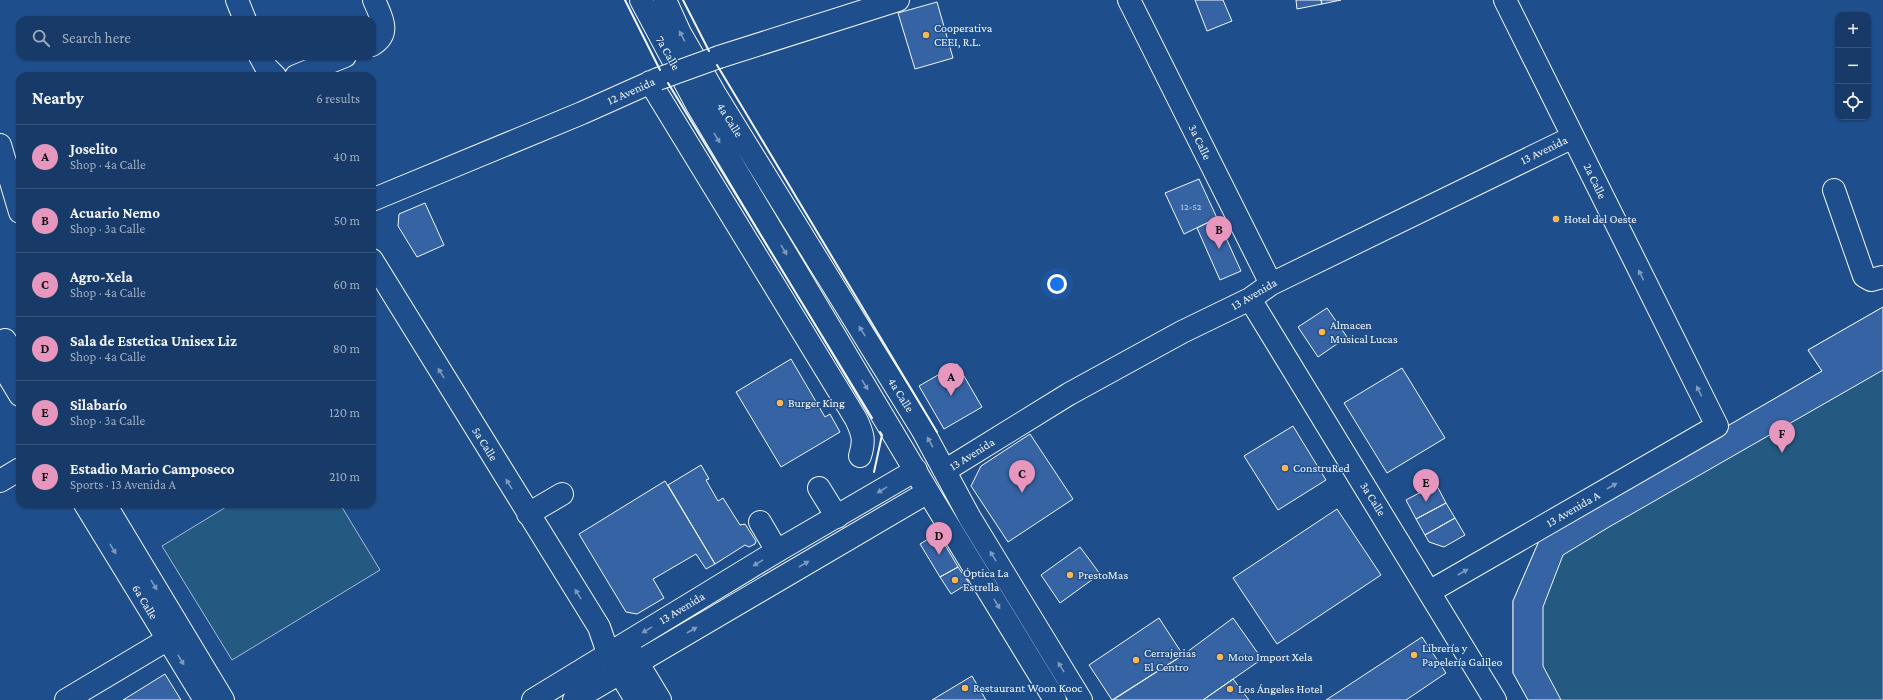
<!DOCTYPE html>
<html lang="en">
<head>
<meta charset="utf-8">
<style>
  :root { --surface:#173a69; --page:#20416f; --text:#f1f3f6; --muted:#9eadc0; --line:#36547d; --accent:#e797bd }
  body { margin:0; font-family:"Crimson Pro",serif; background:var(--page); color:var(--text) }
  .controls { position:absolute; right:12px; top:12px; display:grid; overflow:hidden; border-radius:8px; box-shadow:0 1px 3px #0004 }
  .controls button { width:36px; height:36px; display:grid; place-items:center; padding:0; border:0; border-bottom:1px solid var(--line); background:var(--surface); color:var(--text); font:20px sans-serif }
  .you { position:absolute; left:1057px; top:284px; width:14px; height:14px; margin:-10px; border:3px solid #fff; border-radius:50%; background:#1a73e8; box-shadow:0 0 0 6px #1a73e833 }
  .badge { display:grid; place-items:center; width:26px; height:26px; border-radius:50%; background:var(--accent); color:#111; font-size:13px; font-weight:700 }
  .pin { position:absolute; translate:-50% -33px; filter:drop-shadow(0 1px 2px #0008) }
  .pin::after { content:''; position:absolute; top:21px; width:14px; height:12px; background:inherit; clip-path:polygon(0 0,100% 0,50% 100%) }
  .list { margin:0; padding:0; list-style:none }
  h2 { display:flex; justify-content:space-between; align-items:center; height:52px; margin:0; padding:0 16px; font-size:17px }
  h2 small { font-size:13px; font-weight:400; color:var(--muted) }
  .list li { display:grid; grid-template-columns:26px 1fr auto; gap:12px; align-items:center; box-sizing:border-box; height:64px; padding:0 16px; border-top:1px solid var(--line) }
  .list b { display:block; font-size:15px; white-space:nowrap }
  .list p { margin:0; font-size:13px; white-space:nowrap; color:var(--muted) }
  .list em { font-size:13px; font-style:normal; color:var(--muted) }
  .icon { flex:none; width:22px; height:22px; fill:none; stroke:currentColor; stroke-width:2; stroke-linecap:round; stroke-linejoin:round }
  .map { position:relative; flex:none; width:1883px; height:700px; overflow:hidden }
  .search { position:absolute; background:var(--surface); box-shadow:0 1px 3px #0004; left:16px; top:16px; width:360px; height:44px; display:flex; align-items:center; gap:10px; box-sizing:border-box; padding:0 14px; border-radius:12px; color:var(--muted); font-size:15px }
  .panel { position:absolute; background:var(--surface); box-shadow:0 1px 3px #0004; left:16px; top:72px; width:360px; height:436px; border-radius:12px }
  .map>svg:first-child { display:block }
  .green { fill:#245a82; stroke:#a8bbd7 }
  .building { fill:#3563a3; stroke:#f2f6ff }
  .lines { fill:none; stroke-linecap:round; stroke-linejoin:round }
  .minor-casing { stroke:#f2f6ff; stroke-width:24 }
  .major-casing { stroke:#f2f6ff; stroke-width:24 }
  .minor { stroke:#1f4e8c; stroke-width:22 }
  .major { stroke:#1f4e8c; stroke-width:22 }
  .minor-bridge-casing { stroke:#f2f6ff; stroke-width:24; stroke-linecap:butt }
  .minor-bridge { stroke:#1f4e8c; stroke-width:22 }
  .wall { stroke:#f2f6ff; stroke-width:2 }
  .oneway { fill:#7e9ac0 }
  .poi-dot { fill:#ffb74d; stroke:#1f4e8c; stroke-width:1.5 }
  .labels { text-anchor:middle; stroke-width:3; stroke-linejoin:round; paint-order:stroke }
  .number-label { font-size:10px; fill:#c3d1e8 }
  .poi-label { font-size:12px; fill:#f2f6ff; stroke:#1f4e8c; text-anchor:start }
  .street-label { font-size:12px; fill:#f2f6ff; stroke:#1f4e8c }
</style>
</head>
<body>
<div class="map">
<svg width="1883" height="700" viewBox="0 0 1883 700">
  <rect width="100%" height="100%" fill="#1f4e8c"/>
  <path class="green" d="M 1883,307 L 1883,700 L 1528,700 L 1513,673 L 1513,601 L 1542,534 L 1822,371 L 1808,350 Z
    M 231,504 L 340,504 L 380,570 L 232,660 L 162,546 Z"/>
  <path class="building" d="M 1195,0 L 1223,0 L 1232,21 L 1207,31 Z
    M 1296,0 L 1321,0 L 1322,4 L 1297,9 Z
    M 1321,0 L 1341,0 L 1322,4 Z
    M 937,2 L 953,58 L 915,69 L 898,13 Z
    M 1199,179 L 1217,218 L 1184,234 L 1165,193 Z
    M 425,203 L 444,245 L 417,257 L 398,226 L 399,214 Z
    M 1217,218 L 1241,271 L 1220,280 L 1197,228 Z
    M 1883,307 L 1883,370 L 1609,527 L 1563,555 L 1543,607 L 1543,666 L 1561,700 L 1528,700 L 1513,673 L 1513,601 L 1542,534 L 1822,371 L 1808,350 Z
    M 1327,308 L 1347,337 L 1318,357 L 1298,327 Z
    M 791,359 L 825,417 L 830,414 L 840,432 L 781,467 L 736,392 Z
    M 957,364 L 982,407 L 944,429 L 919,386 Z
    M 1402,368 L 1445,438 L 1387,473 L 1344,403 Z
    M 1293,426 L 1326,480 L 1278,510 L 1244,456 Z
    M 1030,434 L 1073,499 L 1008,542 L 971,486 L 981,466 Z
    M 701,465 L 709,479 L 706,480 L 718,501 L 723,498 L 740,525 L 745,524 L 756,541 L 755,544 L 749,547 L 745,545 L 715,564 L 668,485 Z
    M 665,481 L 715,564 L 706,569 L 696,554 L 653,579 L 664,598 L 637,614 L 626,612 L 579,534 Z
    M 1436,484 L 1446,503 L 1416,519 L 1406,500 Z
    M 1446,503 L 1455,518 L 1425,535 L 1416,519 Z
    M 1337,509 L 1381,575 L 1277,644 L 1233,578 Z
    M 1455,518 L 1465,535 L 1444,547 L 1429,542 L 1425,535 Z
    M 938,533 L 958,567 L 940,577 L 920,544 Z
    M 1080,547 L 1100,574 L 1060,603 L 1041,575 Z
    M 958,567 L 969,583 L 951,594 L 940,577 Z
    M 1159,618 L 1183,655 L 1112,700 L 1089,665 Z
    M 1233,618 L 1262,659 L 1203,700 L 1113,700 L 1183,655 Z
    M 1422,637 L 1446,673 L 1406,700 L 1326,700 Z
    M 165,674 L 181,700 L 123,700 Z
    M 972,676 L 986,700 L 932,700 Z
    M 1233,679 L 1249,700 L 1203,700 Z"/>
  <g class="lines">
    <defs>
      <path id="minor" d="M 237,0 L 245,20
        M 1129,0 L 1271,284
        M 372,45 C 392,33 381,17 374,0
        M 260,56 L 266,67 L 275,76
        M 719,57 L 898,0
        M 296,76 L 345,56
        M 650,82 L 856,419 C 863,434 865,440 860,456
        M 0,145 L 20,212
        M 1834,190 L 1864,276 L 1871,280 L 1883,277
        M 372,200 L 582,113 L 658,79
        M 372,260 L 599,627 L 608,653 L 636,700
        M 1250,299 L 1495,700
        M 5,340 L 20,364
        M 0,362 L 20,395
        M 946,470 L 1069,394 L 1182,332 L 1250,299 L 1271,284 L 1573,137
        M 0,481 L 20,469
        M 819,488 L 837,517
        M 85,504 L 205,700
        M 105,504 L 223,700
        M 528,514 L 562,494
        M 760,522 L 777,551
        M 1429,592 L 1717,426 L 1505,0
        M 628,647 L 660,700
        M 66,700 L 180,632"/>
      <path id="major" d="M 641,0 L 697,105 L 928,492 L 1055,700
        M 665,0 L 680,33 L 715,94 L 923,431 L 970,518 L 1081,700
        M 533,700 L 777,551 L 916,470
        M 574,700 L 928,492"/>
    </defs>
    <use href="#minor" class="minor-casing"/>
    <use href="#major" class="major-casing"/>
    <use href="#minor" class="minor"/>
    <use href="#major" class="major"/>
    <defs>
      <path id="minor-bridge" d="M 658,79 L 719,57"/>
    </defs>
    <use href="#minor-bridge" class="minor-bridge-casing"/>
    <use href="#minor-bridge" class="minor-bridge"/>
    <path class="wall" d="M 625,0 L 660,70
      M 683,0 L 709,51
      M 717,65 L 937,432
      M 668,83 L 872,418
      M 874,472 L 882,435 L 880,432"/>
  </g>
  <defs><path id="oneway-solid" d="M-6-.8H1V-3.2L6.5 0L1 3.2V.8H-6Z"/></defs>
  <g class="oneway">
    <use href="#oneway-solid" transform="translate(682 36) rotate(-118)"/>
    <use href="#oneway-solid" transform="translate(717 138) rotate(59)"/>
    <use href="#oneway-solid" transform="translate(784 250) rotate(59)"/>
    <use href="#oneway-solid" transform="translate(1641 275) rotate(-116)"/>
    <use href="#oneway-solid" transform="translate(862 331) rotate(-122)"/>
    <use href="#oneway-solid" transform="translate(441 373) rotate(-122)"/>
    <use href="#oneway-solid" transform="translate(865 385) rotate(59)"/>
    <use href="#oneway-solid" transform="translate(1699 391) rotate(-116)"/>
    <use href="#oneway-solid" transform="translate(930 442) rotate(-119)"/>
    <use href="#oneway-solid" transform="translate(509 484) rotate(-122)"/>
    <use href="#oneway-solid" transform="translate(1612 486) rotate(-30)"/>
    <use href="#oneway-solid" transform="translate(882 490) rotate(149)"/>
    <use href="#oneway-solid" transform="translate(113 549) rotate(59)"/>
    <use href="#oneway-solid" transform="translate(993 556) rotate(-121)"/>
    <use href="#oneway-solid" transform="translate(758 563) rotate(149)"/>
    <use href="#oneway-solid" transform="translate(804 564) rotate(-30)"/>
    <use href="#oneway-solid" transform="translate(1463 572) rotate(-30)"/>
    <use href="#oneway-solid" transform="translate(154 585) rotate(59)"/>
    <use href="#oneway-solid" transform="translate(578 594) rotate(-122)"/>
    <use href="#oneway-solid" transform="translate(997 604) rotate(59)"/>
    <use href="#oneway-solid" transform="translate(647 630) rotate(149)"/>
    <use href="#oneway-solid" transform="translate(692 630) rotate(-30)"/>
    <use href="#oneway-solid" transform="translate(181 660) rotate(59)"/>
    <use href="#oneway-solid" transform="translate(1061 667) rotate(-121)"/>
  </g>
  <g class="poi-dot">
    <circle cx="926" cy="35" r="4"/>
    <circle cx="1556" cy="219" r="4"/>
    <circle cx="1322" cy="332" r="4"/>
    <circle cx="780" cy="403" r="4"/>
    <circle cx="1285" cy="468" r="4"/>
    <circle cx="1070" cy="575" r="4"/>
    <circle cx="955" cy="580" r="4"/>
    <circle cx="1414" cy="655" r="4"/>
    <circle cx="1220" cy="657" r="4"/>
    <circle cx="1136" cy="660" r="4"/>
    <circle cx="965" cy="688" r="4"/>
    <circle cx="1230" cy="689" r="4"/>
  </g>
  <g class="labels">
    <g class="number-label">
      <text x="1191" y="210">12-52</text>
    </g>
    <g class="poi-label">
      <text x="934" y="32">Cooperativa<tspan x="934" dy="14">CEEI, R.L.</tspan></text>
      <text x="1564" y="223">Hotel del Oeste</text>
      <text x="1330" y="329">Almacen<tspan x="1330" dy="14">Musical Lucas</tspan></text>
      <text x="788" y="407">Burger King</text>
      <text x="1293" y="472">ConstruRed</text>
      <text x="963" y="577">Óptica La<tspan x="963" dy="14">Estrella</tspan></text>
      <text x="1078" y="579">PrestoMas</text>
      <text x="1422" y="652">Librería y<tspan x="1422" dy="14">Papelería Galileo</tspan></text>
      <text x="1144" y="657">Cerrajerias<tspan x="1144" dy="14">El Centro</tspan></text>
      <text x="1228" y="661">Moto Import Xela</text>
      <text x="973" y="692">Restaurant Woon Kooc</text>
      <text x="1238" y="693">Los Ángeles Hotel</text>
    </g>
    <g class="street-label">
      <text transform="translate(668 53) rotate(61)" y="4">7a Calle</text>
      <text transform="translate(631 91) rotate(-24)" y="4">12 Avenida</text>
      <text transform="translate(730 120) rotate(58)" y="4">4a Calle</text>
      <text transform="translate(1200 142) rotate(64)" y="4">3a Calle</text>
      <text transform="translate(1544 150) rotate(-26)" y="4">13 Avenida</text>
      <text transform="translate(1595 181) rotate(64)" y="4">2a Calle</text>
      <text transform="translate(1254 294) rotate(-30)" y="4">13 Avenida</text>
      <text transform="translate(901 395) rotate(58)" y="4">4a Calle</text>
      <text transform="translate(485 444) rotate(58)" y="4">5a Calle</text>
      <text transform="translate(972 454) rotate(-32)" y="4">13 Avenida</text>
      <text transform="translate(1373 499) rotate(58)" y="4">3a Calle</text>
      <text transform="translate(1573 509) rotate(-30)" y="4">13 Avenida A</text>
      <text transform="translate(145 602) rotate(59)" y="4">6a Calle</text>
      <text transform="translate(682 608) rotate(-31)" y="4">13 Avenida</text>
    </g>
  </g>
</svg>
<div class="controls">
<button>+</button>
<button>−</button>
<button><svg class="icon" aria-label="locate" viewBox="0 0 24 24"><circle cx="12" cy="12" r="6"/><path d="M12 2v4M12 18v4M2 12h4M18 12h4"/></svg></button>
</div>
<div class="you"></div>
<div class="pin badge" style="left:951px;top:396px">A</div>
<div class="pin badge" style="left:1219px;top:249px">B</div>
<div class="pin badge" style="left:1022px;top:493px">C</div>
<div class="pin badge" style="left:939px;top:555px">D</div>
<div class="pin badge" style="left:1426px;top:502px">E</div>
<div class="pin badge" style="left:1782px;top:453px">F</div>
<div class="search"><svg class="icon" aria-label="search" viewBox="0 0 24 24"><circle cx="10" cy="10" r="6"/><path d="M15 15l6 6"/></svg>Search here</div>
<section class="panel">
<h2>Nearby<small>6 results</small></h2>
<ul class="list">
<li><span class="badge">A</span><div><b>Joselito</b><p>Shop · 4a Calle</p></div><em>40 m</em></li>
<li><span class="badge">B</span><div><b>Acuario Nemo</b><p>Shop · 3a Calle</p></div><em>50 m</em></li>
<li><span class="badge">C</span><div><b>Agro-Xela</b><p>Shop · 4a Calle</p></div><em>60 m</em></li>
<li><span class="badge">D</span><div><b>Sala de Estetica Unisex Liz</b><p>Shop · 4a Calle</p></div><em>80 m</em></li>
<li><span class="badge">E</span><div><b>Silabarío</b><p>Shop · 3a Calle</p></div><em>120 m</em></li>
<li><span class="badge">F</span><div><b>Estadio Mario Camposeco</b><p>Sports · 13 Avenida A</p></div><em>210 m</em></li>
</ul>
</section>
</div>
</body>
</html>
